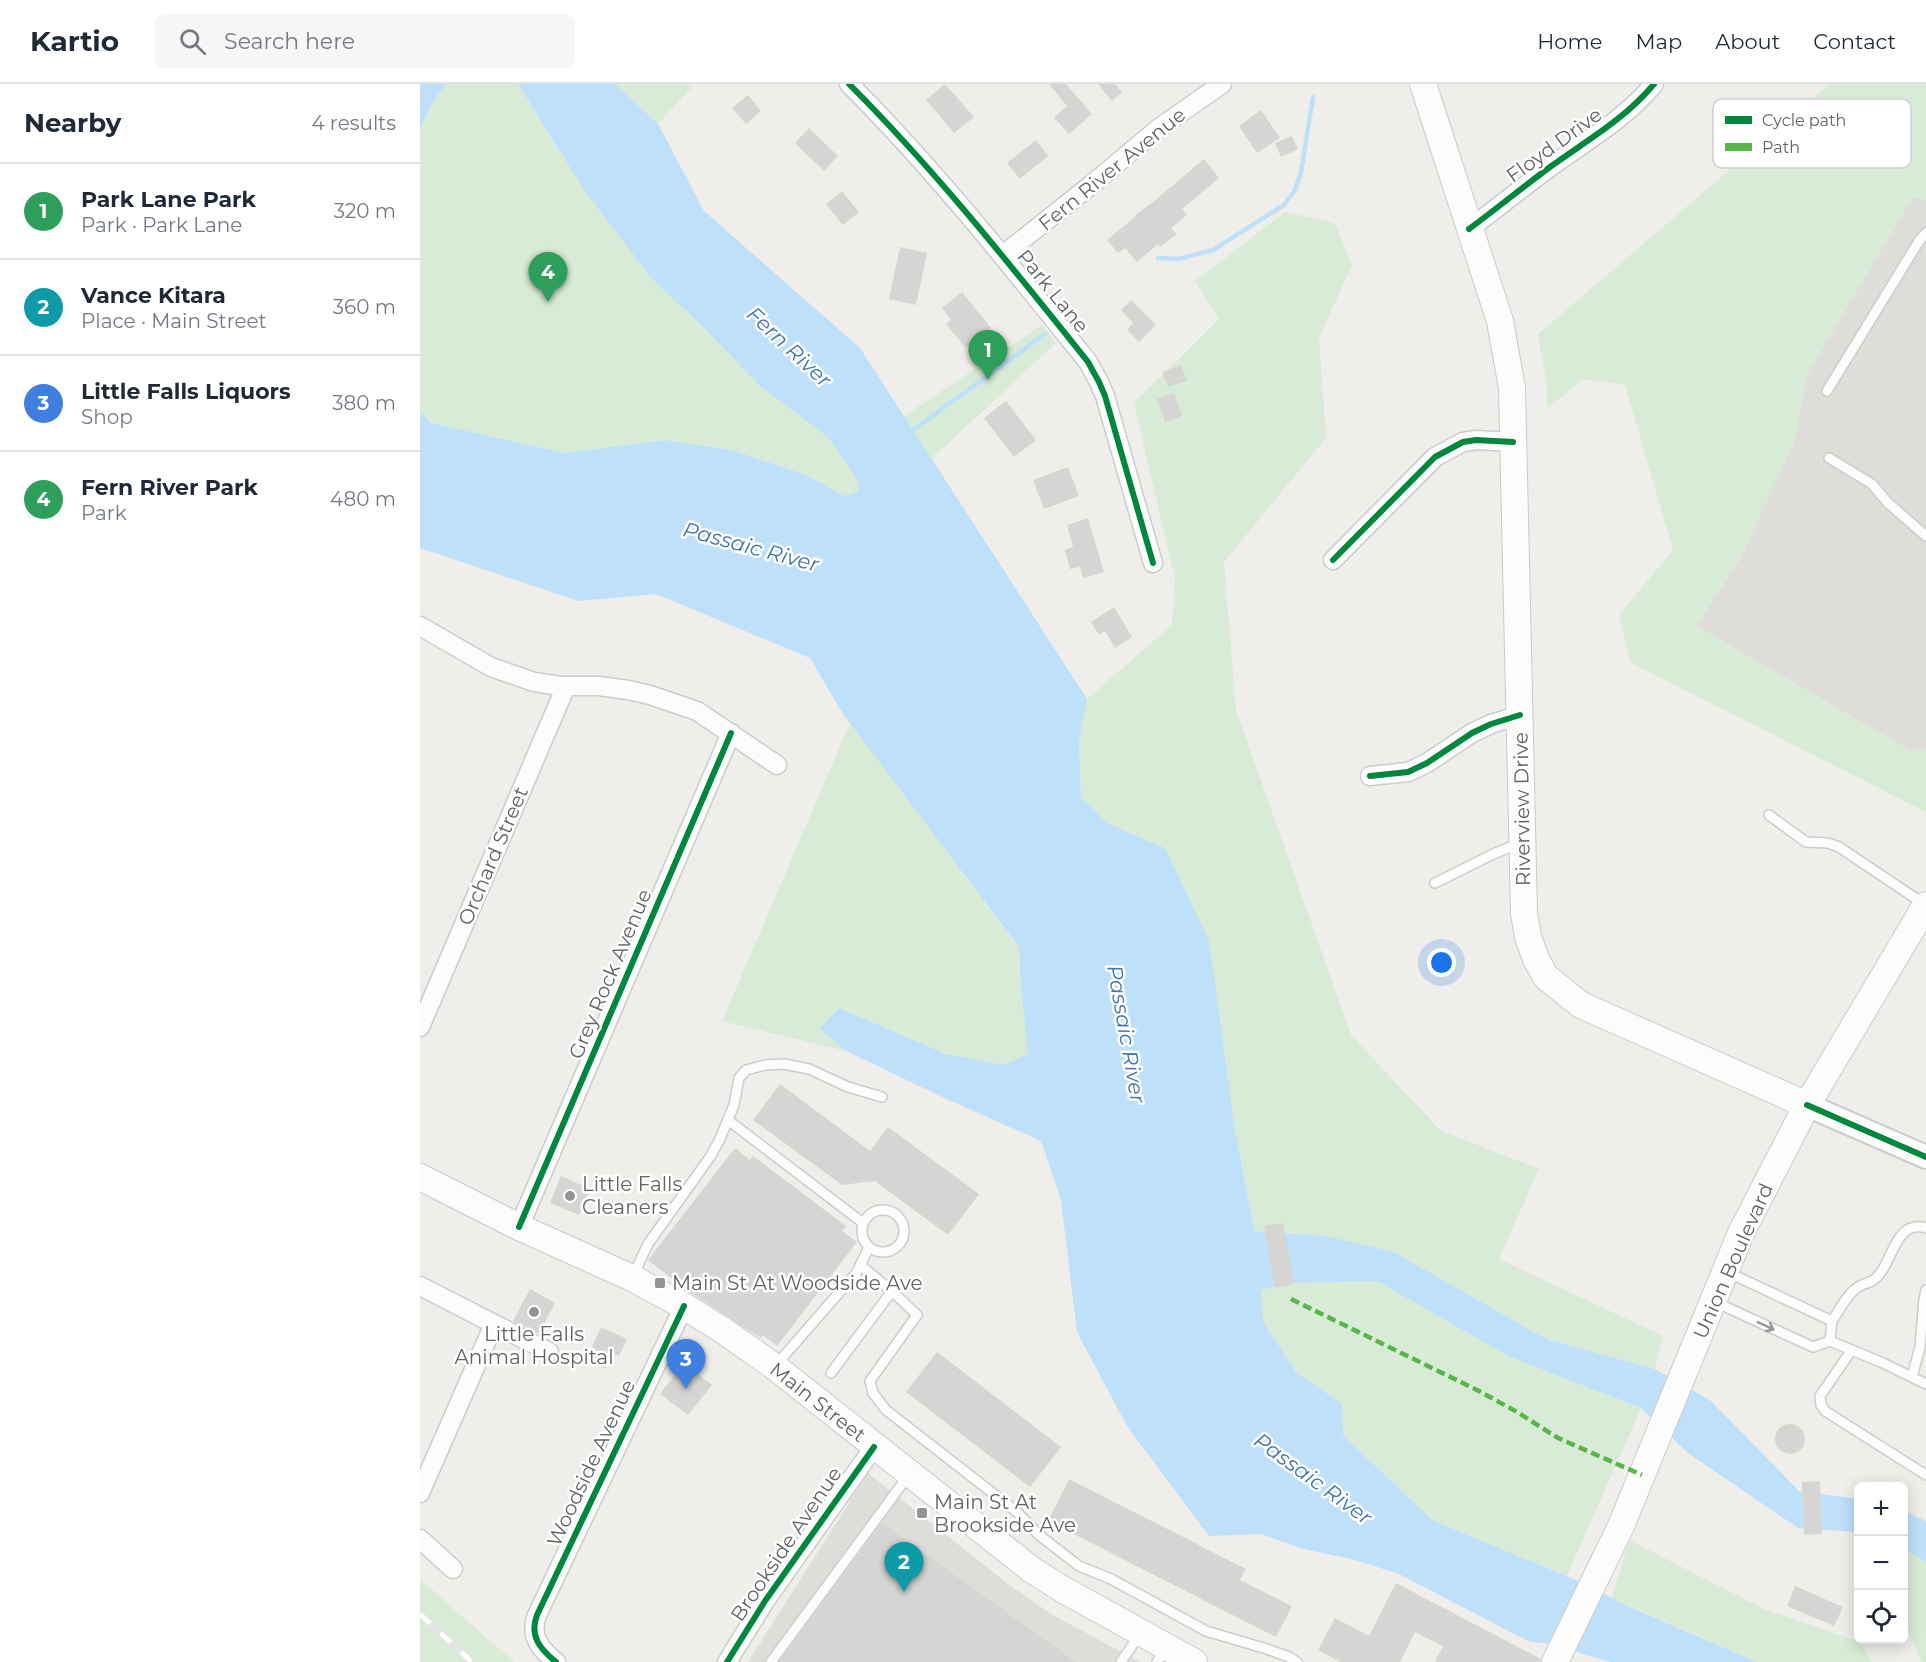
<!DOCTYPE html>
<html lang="en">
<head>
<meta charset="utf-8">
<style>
  :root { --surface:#fff; --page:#f6f6f7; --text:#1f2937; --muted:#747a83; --line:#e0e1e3; --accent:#919496 }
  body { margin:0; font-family:Montserrat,sans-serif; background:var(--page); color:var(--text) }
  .controls { position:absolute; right:18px; bottom:18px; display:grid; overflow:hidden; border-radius:9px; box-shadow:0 3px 15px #0003 }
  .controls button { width:54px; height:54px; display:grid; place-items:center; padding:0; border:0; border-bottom:2px solid var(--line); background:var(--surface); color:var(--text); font:30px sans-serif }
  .you { position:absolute; left:1022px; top:879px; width:21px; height:21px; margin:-15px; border:4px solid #fff; border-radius:50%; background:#1a73e8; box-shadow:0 0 0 9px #1a73e833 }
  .badge { display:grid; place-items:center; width:39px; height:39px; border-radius:50%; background:var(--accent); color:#fff; font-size:20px; font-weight:700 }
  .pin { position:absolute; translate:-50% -50px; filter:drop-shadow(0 2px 3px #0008) }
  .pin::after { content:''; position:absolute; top:32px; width:21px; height:18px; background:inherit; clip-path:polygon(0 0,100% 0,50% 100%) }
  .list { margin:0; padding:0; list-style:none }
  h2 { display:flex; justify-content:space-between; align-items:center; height:78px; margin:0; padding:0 24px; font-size:26px }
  h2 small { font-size:20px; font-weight:400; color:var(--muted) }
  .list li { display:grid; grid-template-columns:39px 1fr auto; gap:18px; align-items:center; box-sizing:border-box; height:96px; padding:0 24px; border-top:2px solid var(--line) }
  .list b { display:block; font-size:22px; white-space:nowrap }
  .list p { margin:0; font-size:20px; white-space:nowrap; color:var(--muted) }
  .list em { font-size:20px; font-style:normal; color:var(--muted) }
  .icon { flex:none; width:33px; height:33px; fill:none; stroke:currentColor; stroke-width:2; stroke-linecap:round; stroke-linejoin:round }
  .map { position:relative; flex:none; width:1506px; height:1578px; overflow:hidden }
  header { display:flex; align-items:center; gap:36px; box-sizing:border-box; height:84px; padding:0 30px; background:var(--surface); border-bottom:2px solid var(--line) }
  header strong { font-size:28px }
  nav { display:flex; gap:33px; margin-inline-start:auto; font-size:21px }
  .search { width:420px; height:54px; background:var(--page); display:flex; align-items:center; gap:15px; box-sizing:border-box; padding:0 21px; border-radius:9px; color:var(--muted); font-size:22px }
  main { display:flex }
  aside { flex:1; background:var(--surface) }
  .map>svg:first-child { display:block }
  .industrial { fill:#dfddda }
  .green { fill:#d8ebd6 }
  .water { fill:#bfe0f9 }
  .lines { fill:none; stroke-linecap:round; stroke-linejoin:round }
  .stream { stroke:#bfe0f9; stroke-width:4.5 }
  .building { fill:#d6d5d3 }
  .service-casing { stroke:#cbcccc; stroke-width:12 }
  .minor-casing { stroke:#cbcccc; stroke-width:21 }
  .tertiary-casing { stroke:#cbcccc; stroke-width:26 }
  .secondary-casing { stroke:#cacacb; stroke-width:28 }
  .service { stroke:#fdfcfc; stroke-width:9 }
  .minor { stroke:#fdfcfc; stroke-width:18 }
  .tertiary { stroke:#fdfcfc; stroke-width:22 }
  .secondary { stroke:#fdfcfc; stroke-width:26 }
  .rail-casing { stroke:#e4e4e4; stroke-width:7 }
  .rail { stroke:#fff; stroke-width:4.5; stroke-dasharray:14; stroke-linecap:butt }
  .quiet { stroke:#58b549; stroke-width:4.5; stroke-dasharray:9 4.5; stroke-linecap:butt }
  .cycleway-casing { stroke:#fff; stroke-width:10 }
  .cycleway { stroke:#00873e; stroke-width:6 }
  .oneway { stroke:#96999c }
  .poi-dot { fill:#919496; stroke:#fff; stroke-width:2 }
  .labels { text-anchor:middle; stroke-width:5; stroke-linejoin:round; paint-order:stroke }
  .street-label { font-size:20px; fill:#5f6368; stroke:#fff }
  .poi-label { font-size:20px; fill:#5f6368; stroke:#fff; text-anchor:start }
  .water-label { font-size:21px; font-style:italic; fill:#4174aa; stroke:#fff }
  .key { fill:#fff; stroke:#cfd0d2; stroke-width:1.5 }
  .key-label { font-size:16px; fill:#5f6368 }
</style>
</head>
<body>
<header>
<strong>Kartio</strong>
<div class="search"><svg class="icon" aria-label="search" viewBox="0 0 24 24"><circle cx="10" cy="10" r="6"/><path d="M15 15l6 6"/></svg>Search here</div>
<nav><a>Home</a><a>Map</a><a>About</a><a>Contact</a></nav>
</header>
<main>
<aside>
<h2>Nearby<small>4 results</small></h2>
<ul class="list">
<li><span class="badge" style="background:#2e9e5b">1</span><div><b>Park Lane Park</b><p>Park · Park Lane</p></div><em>320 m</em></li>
<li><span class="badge" style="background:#0f9aa8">2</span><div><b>Vance Kitara</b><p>Place · Main Street</p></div><em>360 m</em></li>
<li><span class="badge" style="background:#3f7fe0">3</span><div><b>Little Falls Liquors</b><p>Shop</p></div><em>380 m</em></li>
<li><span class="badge" style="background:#2e9e5b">4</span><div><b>Fern River Park</b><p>Park</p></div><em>480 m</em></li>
</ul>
</aside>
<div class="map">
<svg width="1506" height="1578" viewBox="0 0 1506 1578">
  <rect width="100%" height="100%" fill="#efeeea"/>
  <path class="industrial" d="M 1493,113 L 1506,116 L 1506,667 L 1491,667 L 1276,542 L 1321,473 L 1375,356 L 1387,290 Z
    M 448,1389 L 588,1500 L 631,1530 L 720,1578 L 328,1578 Z"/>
  <path class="green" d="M 26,0 L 98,0 L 164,106 L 232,195 L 281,241 L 341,303 L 408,353 L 439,398 L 437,408 L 424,412 L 387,391 L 312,366 L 245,356 L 144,369 L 11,339 L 0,327 L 0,45 L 13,18 Z
    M 196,0 L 270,0 L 272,3 L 238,40 Z
    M 1410,0 L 1506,0 L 1506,116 L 1493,113 L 1387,290 L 1375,356 L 1321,473 L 1276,542 L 1491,667 L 1506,667 L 1506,728 L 1211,579 L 1199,531 L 1253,466 L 1205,301 L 1163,295 L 1127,325 L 1127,302 L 1118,250 Z
    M 865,128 L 915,139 L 932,181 L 899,254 L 906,354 L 804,478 L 816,626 L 931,951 L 1020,1046 L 1119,1085 L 1079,1175 L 1243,1252 L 1235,1285 L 1126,1255 L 974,1168 L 906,1152 L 834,1147 L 814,1040 L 745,764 L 685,738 L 661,713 L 659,657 L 667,615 L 752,541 L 755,495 L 714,319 L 799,235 L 775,197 Z
    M 622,241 L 636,259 L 511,375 L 484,332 Z
    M 430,639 L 599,864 L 601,905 L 608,970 L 583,981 L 526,970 L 419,924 L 399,944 L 426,967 L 302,937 Z
    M 957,1197 L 1090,1273 L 1221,1324 L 1147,1492 L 1012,1436 L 923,1351 L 922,1320 L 876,1288 L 843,1238 L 841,1206 L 874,1199 Z
    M 1209,1456 L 1342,1524 L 1440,1558 L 1452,1578 L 1337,1578 L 1192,1514 Z
    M 1484,1465 L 1498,1472 L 1506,1480 L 1506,1578 L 1502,1578 L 1484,1538 Z
    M 0,1495 L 94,1578 L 0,1578 Z"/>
  <path class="water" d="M 0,0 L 26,0 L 13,18 L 0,45 Z
    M 98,0 L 196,0 L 238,40 L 284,127 L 440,264 L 667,615 L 659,657 L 661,713 L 685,738 L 745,764 L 789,856 L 814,1040 L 834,1147 L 906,1152 L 974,1168 L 1126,1255 L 1235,1285 L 1291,1317 L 1379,1407 L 1438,1415 L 1438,1448 L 1378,1444 L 1268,1369 L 1221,1324 L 1090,1273 L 957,1197 L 874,1199 L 841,1206 L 843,1238 L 876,1288 L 922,1320 L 923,1351 L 1012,1436 L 1156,1496 L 1210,1523 L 1337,1578 L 1191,1578 L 1129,1560 L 1108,1557 L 979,1490 L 939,1477 L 880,1464 L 841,1450 L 789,1452 L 707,1342 L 657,1248 L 641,1116 L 621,1057 L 520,1012 L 426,967 L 399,944 L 419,924 L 526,970 L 583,981 L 608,970 L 601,905 L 599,863 L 423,630 L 390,574 L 236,510 L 158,517 L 0,464 L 0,327 L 11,339 L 144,369 L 245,356 L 312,366 L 387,391 L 424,412 L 437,408 L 439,398 L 408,353 L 341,303 L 281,241 L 232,195 L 164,106 Z
    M 1484,1427 L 1506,1437 L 1506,1480 L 1498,1472 L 1484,1465 Z"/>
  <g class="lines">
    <path class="stream" d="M 738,174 L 758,175 L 793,166 L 864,121 L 875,106 L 881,88 L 893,13
      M 489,349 L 625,250"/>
  </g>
  <path class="building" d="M 525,0 L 554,33 L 534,49 L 506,16 Z
    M 629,0 L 646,0 L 672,30 L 649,50 L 634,34 L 647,22 Z
    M 678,0 L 695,0 L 702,8 L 692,17 Z
    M 328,11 L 341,27 L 326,40 L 312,24 Z
    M 841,26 L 860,54 L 837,69 L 819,42 Z
    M 389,44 L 418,72 L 404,87 L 375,59 Z
    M 872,52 L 878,65 L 861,73 L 855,59 Z
    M 616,56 L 628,72 L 600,95 L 587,79 Z
    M 784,75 L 799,94 L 762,125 L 767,131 L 751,144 L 757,150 L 740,163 L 738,160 L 717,178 L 705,164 L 698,169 L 687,156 L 716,132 L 715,131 L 732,119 Z
    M 422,107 L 439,128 L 423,141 L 406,120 Z
    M 480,163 L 507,169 L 496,221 L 469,215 Z
    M 542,208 L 571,244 L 546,264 L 526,240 L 531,236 L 522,224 Z
    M 711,216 L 736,241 L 719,258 L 707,246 L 713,239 L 701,226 Z
    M 761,281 L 767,297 L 748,303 L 742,288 Z
    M 754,309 L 762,332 L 745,338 L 737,315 Z
    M 586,317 L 616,356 L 594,373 L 564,334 Z
    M 648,383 L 659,412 L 624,425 L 613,396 Z
    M 668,434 L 684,488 L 663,494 L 660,483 L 650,485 L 645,466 L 653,463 L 647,441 Z
    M 694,523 L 712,553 L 695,564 L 685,547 L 679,551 L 671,538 Z
    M 360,1000 L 450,1067 L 468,1043 L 559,1110 L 528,1151 L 455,1097 L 422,1101 L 333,1036 Z
    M 315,1064 L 330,1076 L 333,1072 L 426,1142 L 422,1147 L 437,1158 L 357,1262 L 343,1251 L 341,1254 L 268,1207 L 228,1176 Z
    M 141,1092 L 170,1105 L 159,1131 L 130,1119 Z
    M 863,1139 L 874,1200 L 855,1204 L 844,1142 Z
    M 110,1205 L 135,1219 L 119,1250 L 93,1237 Z
    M 181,1243 L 207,1255 L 199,1272 L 193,1270 L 186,1285 L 166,1276 Z
    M 517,1268 L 641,1363 L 610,1403 L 486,1308 Z
    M 264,1279 L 292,1301 L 268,1331 L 240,1310 Z
    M1355 1355a15 15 0 1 1 30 0a15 15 0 1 1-30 0Z
    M 649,1395 L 826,1485 L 820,1496 L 872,1522 L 856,1553 L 628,1437 Z
    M 1400,1397 L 1402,1450 L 1384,1451 L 1382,1398 Z
    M 462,1439 L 656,1578 L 359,1578 Z
    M 976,1499 L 1121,1575 L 1120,1578 L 1015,1578 L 1023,1562 L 995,1548 L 980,1578 L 920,1578 L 898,1566 L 915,1534 L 949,1552 Z
    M 1375,1502 L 1423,1523 L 1414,1542 L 1367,1522 Z"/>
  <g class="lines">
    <defs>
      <path id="service" d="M 1407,307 L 1499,157 L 1506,149
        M 1409,374 L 1452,400 L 1468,419 L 1506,452
        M 1349,731 L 1386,758 L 1408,759 L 1419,763 L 1504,820
        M 1015,799 L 1071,771 L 1100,759
        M 308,1036 L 443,1139
        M442 1147a21 21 0 1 1 42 0a21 21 0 1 1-42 0Z
        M 213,1192 L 228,1160 L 290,1073 L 299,1057 L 314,1021 L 319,994 L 326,986 L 345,981 L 364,980 L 389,985 L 428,1003 L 462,1013
        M 472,1207 L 497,1231 L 450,1297 L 453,1309 L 466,1326 L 597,1428 L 619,1451 L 659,1482 L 691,1495 L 786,1547 L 847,1565 L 869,1573 L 877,1578
        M 1295,1218 L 1393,1263 L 1410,1257 L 1412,1237 L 1307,1188
        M 1412,1237 C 1419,1227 1427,1210 1438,1203 C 1444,1199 1453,1199 1458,1192 C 1473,1176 1476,1135 1506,1144
        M 1410,1257 L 1463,1279 L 1506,1300
        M 1431,1267 L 1400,1312 L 1401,1321 L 1405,1327 L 1506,1391
        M 356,1281 L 437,1188 L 449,1163
        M 411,1289 L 472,1207 L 440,1181
        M 1492,1293 L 1500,1263 L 1504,1215 L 1506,1206
        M 351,1578 L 488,1392
        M 701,1578 L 720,1550
        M 737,1578 L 746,1564"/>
      <path id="minor" d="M 429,0 C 515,86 592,183 668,278 L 679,298 L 685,312 L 733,479
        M 1049,145 C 1076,125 1103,103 1130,83 C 1166,57 1205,35 1234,0
        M 583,171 L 676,97 L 739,44 L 802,0
        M 913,476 L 1015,373 L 1043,358 L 1056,356 L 1093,358
        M 0,542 L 71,583 L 114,598 L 140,602 L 179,602 L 208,606 L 230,611 L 277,627 L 357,681
        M 950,692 L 988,688 L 1007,679 L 1052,649 L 1071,640 L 1100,631
        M 0,943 L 146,602
        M 99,1143 L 311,649
        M 0,1202 L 129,1268
        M 0,1409 L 74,1240
        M 0,1455 L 33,1485
        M 136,1578 C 120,1565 109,1552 117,1531 L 264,1222
        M 307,1578 L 345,1517 L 454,1363"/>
      <path id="tertiary" d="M 1387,1021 L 1506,1073"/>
      <path id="secondary" d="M 1003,0 L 1080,237 L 1092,304 L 1104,829 L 1108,853 L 1116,875 L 1126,893 L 1161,921 L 1387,1021
        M 0,1093 L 99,1143 L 212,1194 L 264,1222 L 304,1247 L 355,1283 L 612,1486 L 642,1505 L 774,1578
        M 1135,1578 L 1201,1442 L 1321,1149 L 1387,1021 L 1506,821"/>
    </defs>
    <use href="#service" class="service-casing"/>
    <use href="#minor" class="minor-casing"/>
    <use href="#tertiary" class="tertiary-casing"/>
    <use href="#secondary" class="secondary-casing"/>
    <use href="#service" class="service"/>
    <use href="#minor" class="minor"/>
    <use href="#tertiary" class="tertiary"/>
    <use href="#secondary" class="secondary"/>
    <defs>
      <path id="rail" d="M 0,1530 L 52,1578"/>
    </defs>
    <use href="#rail" class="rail-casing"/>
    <use href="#rail" class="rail"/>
    <path class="quiet" d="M 871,1215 L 1059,1307 L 1097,1328 L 1138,1354 L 1222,1391"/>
    <defs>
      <path id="cycleway" d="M 429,0 C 515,86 592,183 668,278 L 679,298 L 685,312 L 733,479
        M 1049,145 C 1076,125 1103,103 1130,83 C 1166,57 1205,35 1234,0
        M 913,476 L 1015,373 L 1043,358 L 1056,356 L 1093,358
        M 950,692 L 988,688 L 1007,679 L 1052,649 L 1071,640 L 1100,631
        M 1387,1021 L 1506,1073
        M 99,1143 L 311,649
        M 136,1578 C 120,1565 109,1552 117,1531 L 264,1222
        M 307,1578 L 345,1517 L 454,1363"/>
    </defs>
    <use href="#cycleway" class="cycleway-casing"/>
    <use href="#cycleway" class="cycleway"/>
  </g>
  <defs><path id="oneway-shaft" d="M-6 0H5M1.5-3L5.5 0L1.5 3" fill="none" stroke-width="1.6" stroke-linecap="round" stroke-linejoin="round" transform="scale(1.5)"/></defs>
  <use class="oneway" href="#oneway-shaft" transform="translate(1346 1242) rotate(25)"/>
  <g class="poi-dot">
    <circle cx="150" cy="1112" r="6"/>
    <rect x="234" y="1193" width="12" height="12" rx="3"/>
    <circle cx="114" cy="1228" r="6"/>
    <rect x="496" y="1423" width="12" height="12" rx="3"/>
  </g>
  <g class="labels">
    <g class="street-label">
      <text transform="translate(1134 61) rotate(-36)" y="7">Floyd Drive</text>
      <text transform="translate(692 85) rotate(-39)" y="7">Fern River Avenue</text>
      <text transform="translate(633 207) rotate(51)" y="7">Park Lane</text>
      <text transform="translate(1102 725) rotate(-91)" y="7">Riverview Drive</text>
      <text transform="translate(73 772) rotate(-67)" y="7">Orchard Street</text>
      <text transform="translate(190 890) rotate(-67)" y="7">Grey Rock Avenue</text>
      <text transform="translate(1313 1177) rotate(-66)" y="7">Union Boulevard</text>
      <text transform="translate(398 1318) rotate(38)" y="7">Main Street</text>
      <text transform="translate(171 1379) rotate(-65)" y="7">Woodside Avenue</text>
      <text transform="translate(366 1460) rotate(-56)" y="7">Brookside Avenue</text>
    </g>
    <g class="poi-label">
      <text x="162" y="1107">Little Falls<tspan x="162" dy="23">Cleaners</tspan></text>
      <text x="252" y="1206">Main St At Woodside Ave</text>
      <text x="114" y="1257" text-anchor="middle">Little Falls<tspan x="114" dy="23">Animal Hospital</tspan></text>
      <text x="514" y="1425">Main St At<tspan x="514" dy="23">Brookside Ave</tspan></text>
    </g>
    <g class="water-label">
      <text transform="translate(369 263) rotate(43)" y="7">Fern River</text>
      <text transform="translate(331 463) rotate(15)" y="7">Passaic River</text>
      <text transform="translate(706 950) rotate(80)" y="7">Passaic River</text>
      <text transform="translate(893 1395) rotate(36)" y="7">Passaic River</text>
    </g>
  </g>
  <rect x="1293" y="15" width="198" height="69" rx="9" class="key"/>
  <rect x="1305" y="32" width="27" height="8" fill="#00873e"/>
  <rect x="1305" y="59" width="27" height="8" fill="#58b549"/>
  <g class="key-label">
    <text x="1342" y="42">Cycle path</text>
    <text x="1342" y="69">Path</text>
  </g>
</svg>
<div class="controls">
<button>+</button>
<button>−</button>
<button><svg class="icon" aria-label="locate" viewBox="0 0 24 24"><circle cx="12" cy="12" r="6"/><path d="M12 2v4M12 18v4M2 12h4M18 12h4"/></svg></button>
</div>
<div class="you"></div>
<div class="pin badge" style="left:568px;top:296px;background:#2e9e5b">1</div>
<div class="pin badge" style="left:484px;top:1508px;background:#0f9aa8">2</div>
<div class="pin badge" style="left:266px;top:1305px;background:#3f7fe0">3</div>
<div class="pin badge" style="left:128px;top:218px;background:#2e9e5b">4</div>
</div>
</main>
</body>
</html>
